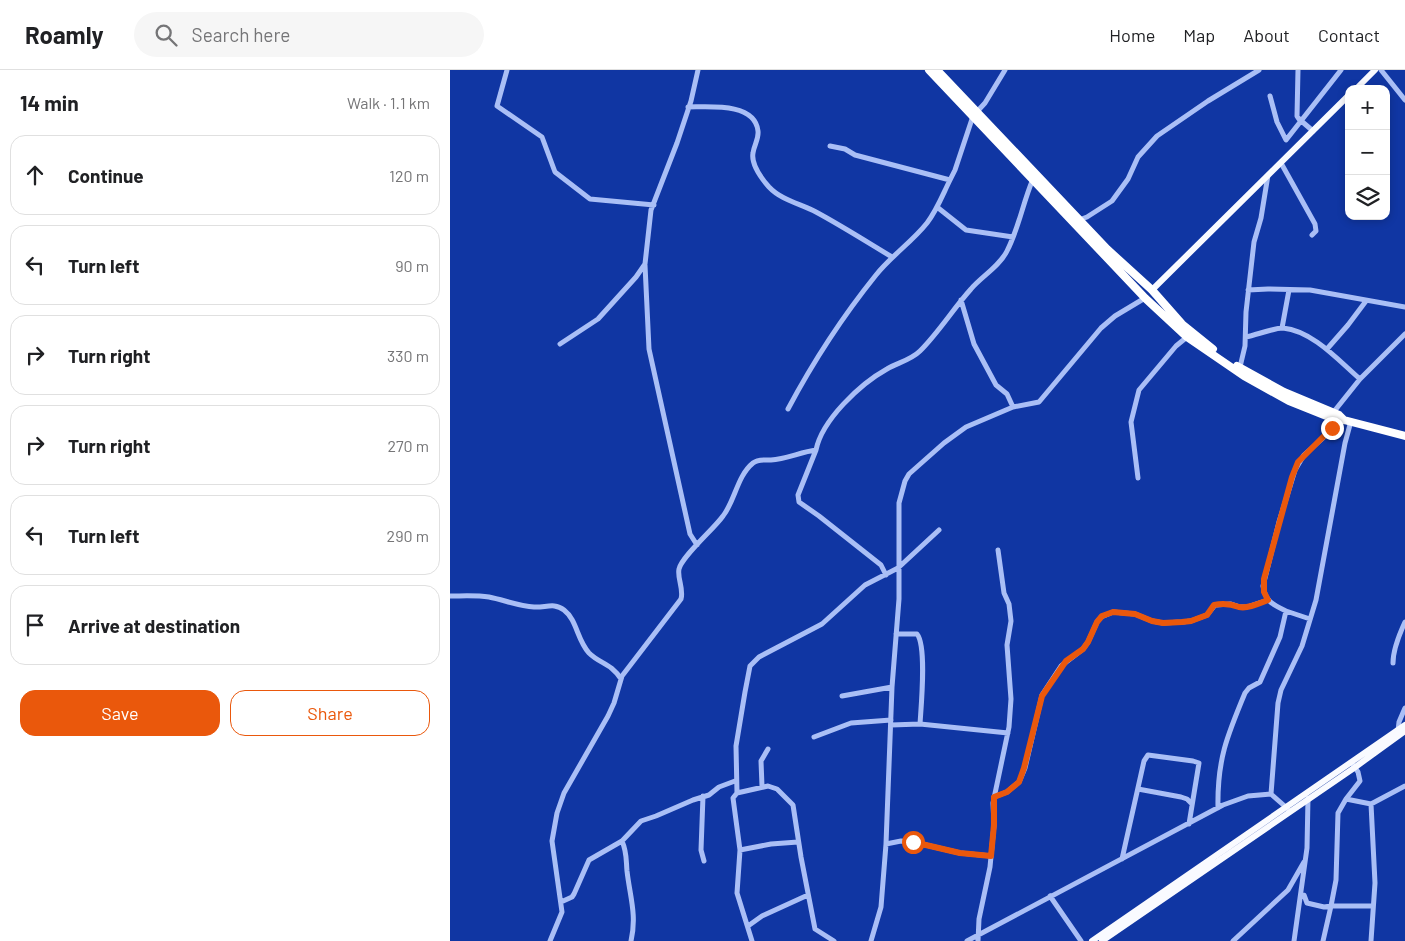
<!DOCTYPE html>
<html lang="en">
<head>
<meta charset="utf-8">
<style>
  :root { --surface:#fff; --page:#f6f6f6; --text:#202124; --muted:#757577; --line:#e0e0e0; --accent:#ea580c }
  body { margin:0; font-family:Barlow,sans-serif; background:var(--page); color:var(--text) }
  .controls { position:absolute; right:15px; top:15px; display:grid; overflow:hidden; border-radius:10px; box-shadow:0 2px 8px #0003 }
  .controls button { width:45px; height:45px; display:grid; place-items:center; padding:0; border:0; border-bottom:1px solid var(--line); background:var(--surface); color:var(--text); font:25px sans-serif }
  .stop { position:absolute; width:15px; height:15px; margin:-11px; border:4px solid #ea580c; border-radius:50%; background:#fff }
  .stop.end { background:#ea580c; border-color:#fff; box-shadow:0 1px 5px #0008 }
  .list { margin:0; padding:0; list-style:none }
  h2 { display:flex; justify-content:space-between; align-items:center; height:65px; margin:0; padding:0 20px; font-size:21px }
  h2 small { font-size:16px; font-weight:400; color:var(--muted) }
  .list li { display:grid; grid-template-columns:32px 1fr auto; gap:15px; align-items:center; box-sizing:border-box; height:80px; margin:0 10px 10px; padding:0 10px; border:1px solid var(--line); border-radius:15px }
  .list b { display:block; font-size:19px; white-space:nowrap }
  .list em { font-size:16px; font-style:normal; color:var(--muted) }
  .actions { display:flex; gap:10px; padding:15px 20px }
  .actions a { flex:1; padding:11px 0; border:1px solid var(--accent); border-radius:15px; text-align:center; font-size:18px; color:var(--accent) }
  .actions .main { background:var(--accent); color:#fff }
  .icon { flex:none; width:28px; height:28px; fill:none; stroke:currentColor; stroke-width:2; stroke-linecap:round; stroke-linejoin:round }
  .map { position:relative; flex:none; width:955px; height:871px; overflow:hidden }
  header { display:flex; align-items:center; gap:30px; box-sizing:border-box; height:70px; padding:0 25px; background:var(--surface); border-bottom:1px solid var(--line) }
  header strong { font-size:24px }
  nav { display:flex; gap:28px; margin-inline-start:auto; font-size:18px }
  .search { width:350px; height:45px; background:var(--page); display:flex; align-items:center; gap:12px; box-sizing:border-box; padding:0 18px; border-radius:28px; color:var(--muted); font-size:19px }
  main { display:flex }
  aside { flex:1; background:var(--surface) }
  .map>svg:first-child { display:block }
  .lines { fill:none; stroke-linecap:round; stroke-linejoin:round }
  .minor { stroke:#aabff6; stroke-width:5 }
  .major { stroke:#f9faff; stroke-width:6 }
  .highway { stroke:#fff; stroke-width:8 }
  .route { stroke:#ea580c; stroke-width:6 }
</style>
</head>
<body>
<header>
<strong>Roamly</strong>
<div class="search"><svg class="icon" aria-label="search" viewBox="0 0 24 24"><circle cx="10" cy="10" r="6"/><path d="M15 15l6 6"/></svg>Search here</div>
<nav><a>Home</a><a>Map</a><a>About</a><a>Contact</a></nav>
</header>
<main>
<aside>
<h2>14 min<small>Walk · 1.1 km</small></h2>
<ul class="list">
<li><svg class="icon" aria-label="ahead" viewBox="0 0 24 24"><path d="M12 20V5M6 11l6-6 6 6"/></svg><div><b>Continue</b></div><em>120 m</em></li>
<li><svg class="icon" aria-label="left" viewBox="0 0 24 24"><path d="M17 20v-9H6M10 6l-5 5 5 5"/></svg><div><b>Turn left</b></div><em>90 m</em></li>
<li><svg class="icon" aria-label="right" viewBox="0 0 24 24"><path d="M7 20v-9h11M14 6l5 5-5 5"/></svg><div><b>Turn right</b></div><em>330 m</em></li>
<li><svg class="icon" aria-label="right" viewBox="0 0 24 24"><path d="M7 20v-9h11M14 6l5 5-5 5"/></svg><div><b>Turn right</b></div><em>270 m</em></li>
<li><svg class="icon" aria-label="left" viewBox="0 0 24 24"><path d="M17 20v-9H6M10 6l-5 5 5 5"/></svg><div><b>Turn left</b></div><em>290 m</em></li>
<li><svg class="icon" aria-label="arrive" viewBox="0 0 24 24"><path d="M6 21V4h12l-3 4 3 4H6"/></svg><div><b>Arrive at destination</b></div></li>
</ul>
<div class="actions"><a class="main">Save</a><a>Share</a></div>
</aside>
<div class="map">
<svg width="955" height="871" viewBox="0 0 955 871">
  <rect width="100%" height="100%" fill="#1036a3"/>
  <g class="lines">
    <path class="minor" d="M 57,0 L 47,36 L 92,67 L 105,102 L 140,129 L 204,135
      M 848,0 L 847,46 L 849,49 L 863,61
      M 931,0 L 955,30
      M 820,26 L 827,52 L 836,70 L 891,0
      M 238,37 C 258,37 305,32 308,61 C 309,69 304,75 303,83 C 301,94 312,109 319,117 C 331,130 351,134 366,142 C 392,156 417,172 442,187
      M 380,76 L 395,79 L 405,85 L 500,110 L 505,100 L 523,46 L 535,33 L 555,0
      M 831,93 L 865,154 L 866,161 L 862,165
      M 487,137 L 516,160 L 563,167
      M 629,150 L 637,147 L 662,131 L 678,109 L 688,87 L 707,66 L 758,31 L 809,0
      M 195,195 L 199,279 L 240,464 L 247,475
      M 798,220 L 818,219 L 860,220 L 955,237
      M 511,230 L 524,274 L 546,315 L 557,324 L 563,337
      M 832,258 L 839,220
      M 796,267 C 806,265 824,258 833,258 C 863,261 889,291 910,309 L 882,344
      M 110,274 L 148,249 L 186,207 L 195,194 L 201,140 L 227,73 L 241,31 L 248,0
      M 877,279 L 898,255 L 916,231
      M 790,297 L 795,276 L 796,242 L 804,172 L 811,148 L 818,105
      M 910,309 L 955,264
      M 338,339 C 363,292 393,246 426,205 C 441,186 462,172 477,153 C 487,140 493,124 500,110
      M 366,380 L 348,425 L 349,432 L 369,446 L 431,495 L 436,505
      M 688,408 L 681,352 L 689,320 L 726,276 L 737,267
      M 0,526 C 12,526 26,525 39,527 C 54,530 69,536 84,537 C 95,538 104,532 114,540 C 127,550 127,570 139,583 C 150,594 161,593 171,609
      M 836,541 C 823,535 815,531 813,516 L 829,452 L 845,400 L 854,385 L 873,368 L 888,349
      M 446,564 L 467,564 C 477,576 471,637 470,654
      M 943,593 C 943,579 949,565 955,552
      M 392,626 L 442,617
      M 441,655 L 470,654 L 558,663
      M 948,661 L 949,652 L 955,638
      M 364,667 L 401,653 L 441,650
      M 312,716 L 311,691 L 318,679
      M 688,719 L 731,727 L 737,729 L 741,733
      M 287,723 L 318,716 L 327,719 L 343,735 L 351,787 L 365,859 L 384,871
      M 253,726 L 251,780 L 254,791
      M 544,727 L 557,722 L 569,712 L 575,698 L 592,625 L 611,596 L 633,579 L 638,572 L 647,552 L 651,547 L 663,542 L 685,544 L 702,551 L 713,553 L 732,552 L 741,551 L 757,545 L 765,535 L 781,534 L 790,537 L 797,537 L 818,530
      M 896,729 L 921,734 L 955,716
      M 768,738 C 767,690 777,666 795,623 L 799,618 L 810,612 L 830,567 L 836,541 L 860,549
      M 838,739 L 821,724 L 828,633 L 831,620 L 852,576 L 866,530 L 895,373 L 901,351
      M 172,771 C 177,782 176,790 177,801 C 180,827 187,845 181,871
      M 436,774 L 451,771 L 463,772 L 510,783 L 541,786
      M 290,780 L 321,774 L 348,772
      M 672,789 L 694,691 L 698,685 L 743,691 L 749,693 L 739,754
      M 851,824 L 854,825 L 857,833 L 874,837 L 881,836 L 886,810 L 888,743 L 896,729 L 910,711 L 908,702 L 903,695
      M 600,826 L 631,871
      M 111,832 L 122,827 L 124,824 L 139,790 L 172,771 L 191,751 L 206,746 L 243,730 L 259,725 L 269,717 L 285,711
      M 298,856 L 312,846 L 358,825
      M 100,871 L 112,842 L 102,771 L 107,743 L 114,723 L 158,646 L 164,633 L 172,606 L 231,529 C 234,519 227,508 229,499 C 232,486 264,459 273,446 C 285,431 287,406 303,393 C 308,389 315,390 321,390 C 336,389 351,382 366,380 C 372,350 410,314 437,299 C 447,293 461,290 470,281 C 489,262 503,239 521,219 C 532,206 549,197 557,181 C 569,158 573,132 583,109
      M 302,871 L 287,823 L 290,780 L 283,728 L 287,723 L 286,676 L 295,622 L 300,596 L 309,587 L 372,554 L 415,515 L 448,498 L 489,460
      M 421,871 L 431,837 L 436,774 L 442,617 L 449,529 L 449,433 L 455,411 L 459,404 L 468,396 L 494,373 L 516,357 L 563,337 L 589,332 L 651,258 L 665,246 L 695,228
      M 517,871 L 773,735 L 798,726 L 821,724
      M 528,871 L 529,849 L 540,797 L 544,755 L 543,733 L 559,657 L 561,629 L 557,575 L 561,551 L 559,534 L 554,523 L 548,480
      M 783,871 L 838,820 L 854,792
      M 844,871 L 857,778 L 858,728
      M 873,871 L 881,836 L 922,836
      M 921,871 L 925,813 L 921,734"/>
    <path class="major" d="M 906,19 L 925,0
      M 702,220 L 899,25
      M 642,871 L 955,655
      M 652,871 L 904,698 L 955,661"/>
    <path class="highway" d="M 479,0 L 695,228 L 737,267 L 794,306 L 839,331 L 884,349 L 894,350 L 955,366
      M 487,0 L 657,179 L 702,220 L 732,254 L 763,279
      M 787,296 L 834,322 L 889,345 L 894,350"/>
  </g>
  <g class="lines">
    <path class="route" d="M 463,772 L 510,783 L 541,786 L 544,755 L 544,727 L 557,722 L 569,712 L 574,698 L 592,626 L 616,591 L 633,579 L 638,572 L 647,552 L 652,546 L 663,542 L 685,544 L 702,551 L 713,553 L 732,552 L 741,551 L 757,545 L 764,535 C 774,533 781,534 789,537 C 798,539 810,533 818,530 L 814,522 L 814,509 L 842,407 L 848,392 L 882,358"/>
  </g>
</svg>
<div class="controls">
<button>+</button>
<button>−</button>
<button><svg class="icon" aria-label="layers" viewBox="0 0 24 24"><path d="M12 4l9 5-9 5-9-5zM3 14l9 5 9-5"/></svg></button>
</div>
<div class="stop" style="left:463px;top:772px"></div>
<div class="stop end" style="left:882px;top:358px"></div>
</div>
</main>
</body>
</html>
